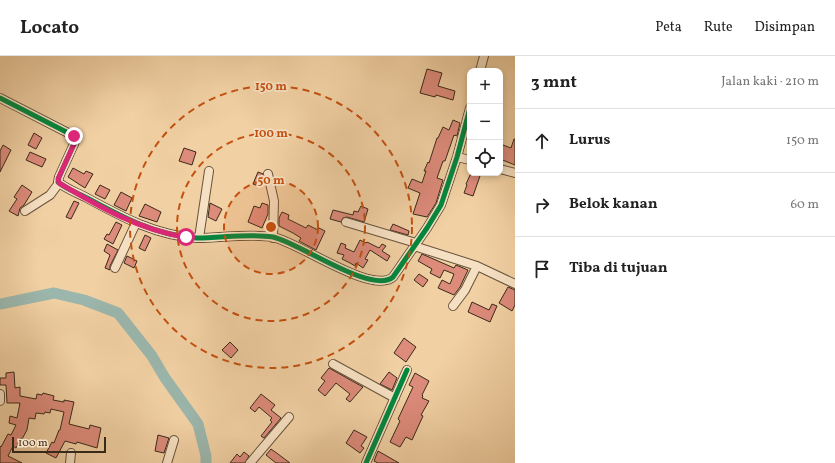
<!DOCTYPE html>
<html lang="id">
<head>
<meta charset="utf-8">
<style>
  :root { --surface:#fff; --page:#f2f2f2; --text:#222; --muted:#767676; --line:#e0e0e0 }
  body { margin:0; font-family:Vollkorn,serif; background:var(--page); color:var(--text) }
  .controls { position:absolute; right:12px; top:12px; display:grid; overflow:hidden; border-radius:8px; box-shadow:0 2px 6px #0003 }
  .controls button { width:36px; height:36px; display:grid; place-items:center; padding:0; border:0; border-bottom:1px solid var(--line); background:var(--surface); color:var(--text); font:20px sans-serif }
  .scale { position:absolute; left:12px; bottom:10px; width:94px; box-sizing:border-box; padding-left:4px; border:2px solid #392a1a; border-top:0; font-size:11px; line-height:14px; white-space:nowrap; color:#392a1a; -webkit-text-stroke:3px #f6e0c3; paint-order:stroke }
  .stop { position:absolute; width:12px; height:12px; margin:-9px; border:3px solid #db2777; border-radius:50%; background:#fff }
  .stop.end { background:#db2777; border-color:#fff; box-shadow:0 1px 4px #0008 }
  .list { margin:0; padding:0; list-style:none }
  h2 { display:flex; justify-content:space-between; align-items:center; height:52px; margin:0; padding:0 16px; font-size:17px }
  h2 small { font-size:13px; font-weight:400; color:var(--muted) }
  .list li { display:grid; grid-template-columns:26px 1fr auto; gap:12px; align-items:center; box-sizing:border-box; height:64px; padding:0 16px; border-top:1px solid var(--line) }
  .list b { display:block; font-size:15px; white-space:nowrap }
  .list em { font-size:13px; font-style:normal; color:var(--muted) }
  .icon { flex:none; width:22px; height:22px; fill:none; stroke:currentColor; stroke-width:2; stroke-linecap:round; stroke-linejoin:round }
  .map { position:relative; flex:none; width:515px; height:407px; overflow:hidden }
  header { display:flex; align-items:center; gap:24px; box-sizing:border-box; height:56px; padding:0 20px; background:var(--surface); border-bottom:1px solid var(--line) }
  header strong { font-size:19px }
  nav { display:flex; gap:22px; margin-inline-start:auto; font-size:14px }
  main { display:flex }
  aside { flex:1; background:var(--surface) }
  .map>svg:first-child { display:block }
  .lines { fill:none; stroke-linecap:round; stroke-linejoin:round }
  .river { stroke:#9bb6ac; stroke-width:11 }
  .building { fill:#dd8b7b; stroke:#392a1a }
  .minor-casing { stroke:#67543c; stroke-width:10 }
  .minor { stroke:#f6e0c3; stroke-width:8 }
  .cycleway-casing { stroke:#f6e0c3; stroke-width:8 }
  .cycleway { stroke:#00873e; stroke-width:5 }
  .route { stroke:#db2777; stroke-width:5 }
  .ring { fill:none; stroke:#c5500f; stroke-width:2; stroke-dasharray:7 5 }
  .centre { fill:#c5500f; stroke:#f6e0c3; stroke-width:2 }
  .ring-label { font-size:12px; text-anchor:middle; font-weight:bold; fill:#c5500f; stroke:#f6e0c3; stroke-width:3.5; stroke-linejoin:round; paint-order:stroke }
</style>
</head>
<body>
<header>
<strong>Locato</strong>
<nav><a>Peta</a><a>Rute</a><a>Disimpan</a></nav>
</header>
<main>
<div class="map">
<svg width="515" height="407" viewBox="0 0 515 407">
  <rect width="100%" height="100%" fill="#f1d0a3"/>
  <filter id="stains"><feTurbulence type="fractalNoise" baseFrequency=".005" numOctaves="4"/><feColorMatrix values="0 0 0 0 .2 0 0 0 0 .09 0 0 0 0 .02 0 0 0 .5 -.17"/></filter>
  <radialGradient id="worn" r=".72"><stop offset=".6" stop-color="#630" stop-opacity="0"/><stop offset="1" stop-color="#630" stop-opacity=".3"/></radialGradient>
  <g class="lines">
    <path class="river" d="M 0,248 L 54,237 L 84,244 L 118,257 L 152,300 L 165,322 L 198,368 L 206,400 L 206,407"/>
  </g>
  <path class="building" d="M 427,13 L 442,17 L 438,30 L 455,35 L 453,44 L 436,39 L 435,41 L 420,37 Z
    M 453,64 L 460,67 L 457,80 L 454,79 L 445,105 L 443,105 L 437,122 L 443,124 L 436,147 L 427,161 L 413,158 L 420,137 L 408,132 L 412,123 L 422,127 L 426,115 L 424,115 L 428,106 L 429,107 L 437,82 L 438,82 L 443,71 L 449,74 Z
    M 34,77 L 42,82 L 36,93 L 28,89 Z
    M 514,83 L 515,83 L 515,109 L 500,103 L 500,96 L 503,89 L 511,92 Z
    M 3,89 L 11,94 L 0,116 L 0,95 Z
    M 184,92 L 196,96 L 192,109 L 179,105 Z
    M 30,96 L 46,103 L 42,111 L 26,104 Z
    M 73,112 L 84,118 L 86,115 L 93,118 L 85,132 L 68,121 Z
    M 258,116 L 263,118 L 264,125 L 261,131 L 253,128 Z
    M 471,117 L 481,117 L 473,140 L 464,137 L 467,129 L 466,128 Z
    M 22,129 L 32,136 L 24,149 L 20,152 L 18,160 L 9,155 L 17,143 L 14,141 Z
    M 100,129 L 110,134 L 105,143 L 95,138 Z
    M 121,136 L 132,142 L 126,155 L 114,149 Z
    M 74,145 L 79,147 L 71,163 L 66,161 Z
    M 210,147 L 222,153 L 216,165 L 208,161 Z
    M 262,147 L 268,149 L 268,158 L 262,172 L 248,166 L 254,150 L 260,152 Z
    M 145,148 L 161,156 L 157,166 L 139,160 Z
    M 361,150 L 368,153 L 364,166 L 347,161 L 343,162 L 341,166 L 330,163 L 333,154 L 353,159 L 354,155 L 358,156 Z
    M 282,156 L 289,159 L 288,163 L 306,172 L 308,169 L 318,174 L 319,172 L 325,175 L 316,194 L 299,185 L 301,182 L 293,177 L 279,170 L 279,162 Z
    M 116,166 L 122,169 L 113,188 L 104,183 L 107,178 L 109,179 Z
    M 393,168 L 409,175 L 408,179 L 390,174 Z
    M 145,179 L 151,182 L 145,195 L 139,192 Z
    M 360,184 L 366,187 L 367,186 L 379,192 L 382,188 L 386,190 L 382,195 L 390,200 L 387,205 L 370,194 L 365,203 L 368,204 L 363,212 L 356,207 L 355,210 L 350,207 L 342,203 L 344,199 L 337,197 L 341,187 L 346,189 L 345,192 L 354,196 Z
    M 107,188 L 118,194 L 110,210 L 110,214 L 105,212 L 110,199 L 104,195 Z
    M 422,198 L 454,212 L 456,209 L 468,214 L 460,231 L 454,239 L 438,232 L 442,224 L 450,228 L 454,218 L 444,214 L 440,222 L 430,217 L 432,213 L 418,205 Z
    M 127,200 L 137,205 L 134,212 L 124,207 Z
    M 419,218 L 428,224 L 423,231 L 414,224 Z
    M 508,231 L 515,234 L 515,249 L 512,255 L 499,247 Z
    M 472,246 L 489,254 L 492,248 L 497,250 L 490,266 L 468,256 Z
    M 404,282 L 416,291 L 406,306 L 394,297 Z
    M 230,286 L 238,294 L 231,302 L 222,294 Z
    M 329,312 L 363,331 L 350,346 L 346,343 L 350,338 L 336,327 L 325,340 L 318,334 L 325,325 L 321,322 Z
    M 14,316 L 15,332 L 20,331 L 20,340 L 36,343 L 37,338 L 42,339 L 43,337 L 54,340 L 53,344 L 64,346 L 64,344 L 74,346 L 69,368 L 89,373 L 90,369 L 101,372 L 97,392 L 77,386 L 76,388 L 65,385 L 56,402 L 46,397 L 52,386 L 54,387 L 59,374 L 60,374 L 64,356 L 51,353 L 50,357 L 45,356 L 44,358 L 36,357 L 35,363 L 29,362 L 27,374 L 22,383 L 21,382 L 16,392 L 13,390 L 8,400 L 22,407 L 0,407 L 0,390 L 1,391 L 8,378 L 11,379 L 16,369 L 9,367 L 10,360 L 17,362 L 20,347 L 7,347 L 6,329 L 0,329 L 0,322 L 6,322 L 6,317 Z
    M 389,316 L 397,322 L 392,334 L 380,328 Z
    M 415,317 L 429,325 L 422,339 L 423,340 L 422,342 L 429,345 L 421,359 L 423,360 L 412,384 L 406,381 L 400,391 L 390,386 L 400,365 L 398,363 L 413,331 L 409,329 Z
    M 261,338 L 275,349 L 271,354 L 281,362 L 264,382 L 261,380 L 272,366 L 270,364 L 272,362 L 259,351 L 255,356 L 250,352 Z
    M 354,374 L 367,381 L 361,390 L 364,392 L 360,397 L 346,387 Z
    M 158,379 L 169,382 L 164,397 L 155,395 Z
    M 271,393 L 278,398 L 290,407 L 276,407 L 266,399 Z
    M 378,395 L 399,407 L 378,407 L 374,405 Z
    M 244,396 L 249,400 L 245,407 L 230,407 L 237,398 L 240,401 Z"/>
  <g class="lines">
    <defs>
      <path id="minor" d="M 480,15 L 484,0
        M 0,42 L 74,80 L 75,84 L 74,88 L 59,121 L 58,126 C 66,133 78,137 87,142 C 122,161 157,180 197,182 C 222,182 248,177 273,181 C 300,187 372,239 393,221 L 427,172 L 441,149 L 457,101 L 470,52
        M 457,101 L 470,104
        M 500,113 L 515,117
        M 268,118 L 274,145 L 273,182
        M 25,155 L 50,139 L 59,127
        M 346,166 L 416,187
        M 199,182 L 209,115
        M 414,190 L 477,210 L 515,228
        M 115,212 L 136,167
        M 453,250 L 465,234 L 477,210
        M 333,308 L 395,342
        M 0,338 L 0,345
        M 70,407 L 71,397
        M 167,407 L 174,384
        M 250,407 L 289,361
        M 366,407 L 407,314"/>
    </defs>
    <use href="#minor" class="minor-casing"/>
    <use href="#minor" class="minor"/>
    <defs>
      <path id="cycleway" d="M 0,42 L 74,80 L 75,84 L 74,88 L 59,121 L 58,126 C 66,133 78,137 87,142 C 122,161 157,180 197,182 C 222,182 248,177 273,181 C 300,187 372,239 393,221 L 427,172 L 441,149 L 457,101 L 470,52
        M 366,407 L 407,314"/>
    </defs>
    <use href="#cycleway" class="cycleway-casing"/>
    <use href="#cycleway" class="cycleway"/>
  </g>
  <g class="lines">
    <path class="route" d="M 74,80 L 75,84 L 74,88 L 58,123 L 59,127 C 98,150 141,175 186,181"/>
  </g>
  <circle cx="271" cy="171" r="47" fill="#c5500f" fill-opacity=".12"/>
  <g class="ring">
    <circle cx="271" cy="171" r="47"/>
    <circle cx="271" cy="171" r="94"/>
    <circle cx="271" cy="171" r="141"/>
  </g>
  <circle cx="271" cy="171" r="6" class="centre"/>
  <g class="ring-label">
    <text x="271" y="34">150 m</text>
    <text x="271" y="81">100 m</text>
    <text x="271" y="128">50 m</text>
  </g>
  <rect width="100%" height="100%" filter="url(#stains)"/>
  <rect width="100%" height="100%" fill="url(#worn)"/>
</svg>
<div class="controls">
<button>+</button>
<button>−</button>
<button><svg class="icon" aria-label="locate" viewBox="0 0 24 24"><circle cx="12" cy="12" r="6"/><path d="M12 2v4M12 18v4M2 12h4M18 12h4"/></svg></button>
</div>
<div class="scale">100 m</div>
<div class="stop" style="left:186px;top:181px"></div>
<div class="stop end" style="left:74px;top:80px"></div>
</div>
<aside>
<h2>3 mnt<small>Jalan kaki · 210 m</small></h2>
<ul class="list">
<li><svg class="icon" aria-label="ahead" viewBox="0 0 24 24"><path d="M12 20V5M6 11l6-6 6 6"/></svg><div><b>Lurus</b></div><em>150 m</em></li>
<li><svg class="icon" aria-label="right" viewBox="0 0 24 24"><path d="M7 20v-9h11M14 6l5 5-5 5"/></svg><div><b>Belok kanan</b></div><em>60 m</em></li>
<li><svg class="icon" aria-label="arrive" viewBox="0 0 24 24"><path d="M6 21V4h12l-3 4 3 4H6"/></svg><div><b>Tiba di tujuan</b></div></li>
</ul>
</aside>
</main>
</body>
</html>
